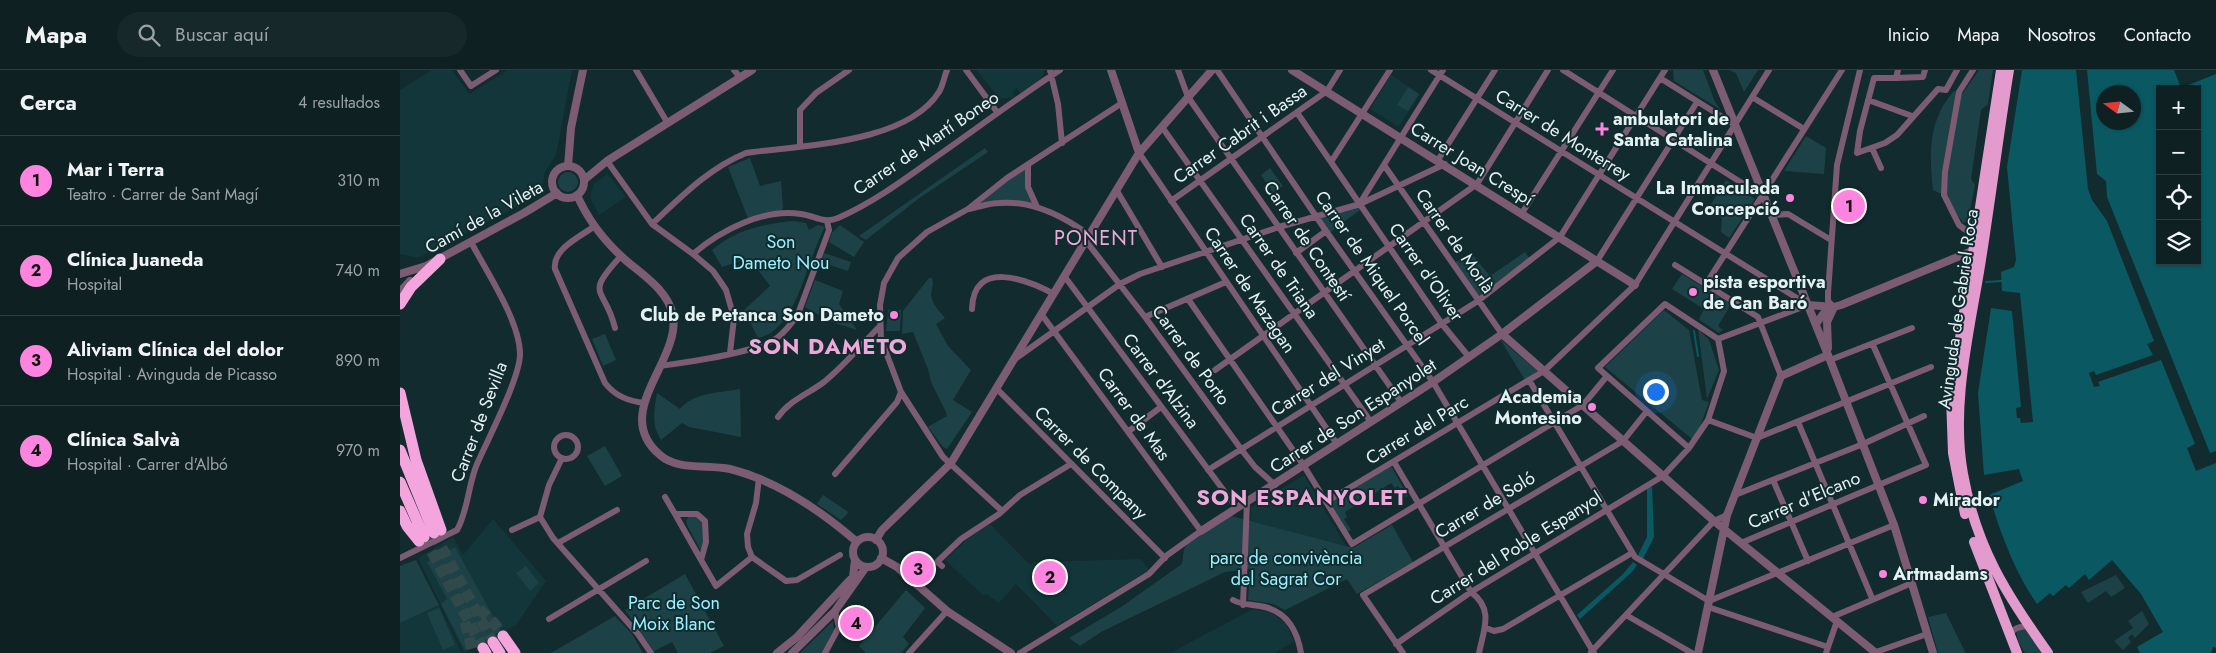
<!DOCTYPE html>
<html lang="es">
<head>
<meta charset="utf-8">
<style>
  :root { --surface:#0e2022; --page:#17282a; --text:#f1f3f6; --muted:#9ba3a5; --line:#2e3e40; --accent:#fe85df }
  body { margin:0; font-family:Jost,sans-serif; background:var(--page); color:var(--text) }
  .controls { position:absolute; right:15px; top:15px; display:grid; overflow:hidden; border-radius:0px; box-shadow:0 1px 4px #0004 }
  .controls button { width:45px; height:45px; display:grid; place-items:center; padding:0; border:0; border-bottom:1px solid var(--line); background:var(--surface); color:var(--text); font:25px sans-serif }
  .compass { position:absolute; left:1696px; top:15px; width:45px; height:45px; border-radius:50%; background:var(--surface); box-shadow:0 1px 4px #0004; rotate:285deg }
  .you { position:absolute; left:1255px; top:321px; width:18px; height:18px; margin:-12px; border:4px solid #fff; border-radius:50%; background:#1a73e8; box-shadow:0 0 0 8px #1a73e833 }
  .badge { display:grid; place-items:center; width:32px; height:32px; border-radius:50%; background:var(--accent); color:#111; font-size:16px; font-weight:700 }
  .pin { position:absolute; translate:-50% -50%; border:2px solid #fff; box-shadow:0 1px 5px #0006 }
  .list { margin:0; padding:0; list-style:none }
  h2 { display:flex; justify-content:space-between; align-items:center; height:65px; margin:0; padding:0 20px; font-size:21px }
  h2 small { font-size:16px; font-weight:400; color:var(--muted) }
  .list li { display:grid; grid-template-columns:32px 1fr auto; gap:15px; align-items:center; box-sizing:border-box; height:90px; padding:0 20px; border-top:1px solid var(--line) }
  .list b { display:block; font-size:19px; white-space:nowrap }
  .list p { margin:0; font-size:16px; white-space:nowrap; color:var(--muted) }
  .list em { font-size:16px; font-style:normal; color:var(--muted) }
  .icon { flex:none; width:28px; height:28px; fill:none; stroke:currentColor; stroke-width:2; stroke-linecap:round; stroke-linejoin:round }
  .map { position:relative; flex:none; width:1816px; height:583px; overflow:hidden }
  header { display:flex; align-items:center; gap:30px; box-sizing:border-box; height:70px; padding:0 25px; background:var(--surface); border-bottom:1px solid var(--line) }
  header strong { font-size:24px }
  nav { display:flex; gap:28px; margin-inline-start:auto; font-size:18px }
  .search { width:350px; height:45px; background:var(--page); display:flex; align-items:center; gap:12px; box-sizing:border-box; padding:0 18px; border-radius:28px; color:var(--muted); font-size:19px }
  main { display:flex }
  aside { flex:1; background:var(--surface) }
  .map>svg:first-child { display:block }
  .built { fill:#13363b }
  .green { fill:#1c4247 }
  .water { fill:#0a5962; fill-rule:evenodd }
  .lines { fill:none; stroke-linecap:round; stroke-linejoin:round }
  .stream { stroke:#0a5962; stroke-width:2 }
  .motorway-tunnel { stroke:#32494c; stroke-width:11; stroke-dasharray:11 5.5; stroke-linecap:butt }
  .minor { stroke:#7c5c72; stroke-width:6 }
  .tertiary { stroke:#7c5c72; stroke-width:8 }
  .trunk { stroke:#e39bce; stroke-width:10 }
  .motorway { stroke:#f4a5dd; stroke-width:11 }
  .poi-dot { fill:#fe85df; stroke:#122b2e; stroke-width:2 }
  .labels { text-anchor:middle; stroke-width:4; stroke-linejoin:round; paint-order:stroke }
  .poi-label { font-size:18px; font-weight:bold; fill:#e4f2f4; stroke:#122b2e; text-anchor:start }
  .street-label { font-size:18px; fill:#e4f2f4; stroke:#122b2e }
  .park-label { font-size:18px; fill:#98f2ff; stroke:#122b2e }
  .quarter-label { font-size:20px; letter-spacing:1px; fill:#eda9d9; stroke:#122b2e }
  .district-label { font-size:22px; font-weight:bold; letter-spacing:1px; fill:#eda9d9; stroke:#122b2e }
</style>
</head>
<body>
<header>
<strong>Mapa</strong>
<div class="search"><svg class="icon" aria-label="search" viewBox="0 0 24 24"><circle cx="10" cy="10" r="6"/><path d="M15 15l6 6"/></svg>Buscar aquí</div>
<nav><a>Inicio</a><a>Mapa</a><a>Nosotros</a><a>Contacto</a></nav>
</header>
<main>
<aside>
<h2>Cerca<small>4 resultados</small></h2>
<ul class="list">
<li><span class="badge">1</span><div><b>Mar i Terra</b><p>Teatro · Carrer de Sant Magí</p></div><em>310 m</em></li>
<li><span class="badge">2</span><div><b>Clínica Juaneda</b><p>Hospital</p></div><em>740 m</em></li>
<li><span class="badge">3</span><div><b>Aliviam Clínica del dolor</b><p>Hospital · Avinguda de Picasso</p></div><em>890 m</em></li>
<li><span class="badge">4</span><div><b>Clínica Salvà</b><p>Hospital · Carrer d'Albó</p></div><em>970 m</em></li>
</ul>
</aside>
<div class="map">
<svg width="1816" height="583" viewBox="0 0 1816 583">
  <rect width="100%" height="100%" fill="#122b2e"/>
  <path class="built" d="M 32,0 L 52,0 L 69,24 L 108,0 L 172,0 L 156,85 L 145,102 L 143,114 L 127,131 L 18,188 L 0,184 L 0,20 Z
    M 576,0 L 643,0 L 644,3 L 641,9 L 620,23 L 617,18 L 612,22 L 614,27 L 600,29 Z
    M 991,5 L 1020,24 L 1000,55 L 997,56 L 970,39 Z
    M 208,104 L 226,127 L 199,145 L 190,127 L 194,113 Z
    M 904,405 L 938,463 L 947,477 L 851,452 L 851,437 Z
    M 93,449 L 146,511 L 116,555 L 64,583 L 18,488 L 53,467 L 63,485 Z
    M 590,454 L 630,495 L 634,492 L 741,489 L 749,500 L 657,556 L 616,514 L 599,533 L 586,524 L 584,526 L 545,490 L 570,467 Z
    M 39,535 L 62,583 L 0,583 L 0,553 Z
    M 853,539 L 872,543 L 886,554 L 894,571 L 875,583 L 770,583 Z"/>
  <path class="green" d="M 1273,0 L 1303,0 L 1315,32 L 1321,40 L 1274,11 Z
    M 1329,0 L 1358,0 L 1344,22 L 1336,3 Z
    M 1579,0 L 1593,0 L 1588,34 L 1581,40 L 1571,109 L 1575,115 L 1568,151 L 1563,153 L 1544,125 L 1533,120 C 1529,84 1528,50 1554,21 L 1563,23 Z
    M 1008,17 L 1019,24 L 1008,41 L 997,35 Z
    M 1406,66 L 1426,78 L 1424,104 L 1384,101 Z
    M 585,78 L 588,82 L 518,129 L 466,170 L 459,166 Z
    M 350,88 L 360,116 L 381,111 L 383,138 L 381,141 L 349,151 L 328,97 Z
    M 626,97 L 636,135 L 571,136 Z
    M 870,98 L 883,116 L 873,123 L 861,105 Z
    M158 112a10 10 0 1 1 20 0a10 10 0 1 1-20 0Z
    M 1326,110 L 1355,129 L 1329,168 L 1321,162 L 1322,148 L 1306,142 Z
    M 958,137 L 960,140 L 928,164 L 916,145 Z
    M 393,151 L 406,153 L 409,160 L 418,155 L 425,157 C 407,188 397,261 358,268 L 344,240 L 370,216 L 349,188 L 322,197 L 312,180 C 336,160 362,154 393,151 Z
    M 440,155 L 464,172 L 454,187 L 429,172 L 432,163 Z
    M 1070,182 L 1090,206 L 1125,182 L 1130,189 L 1078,229 L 1053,194 Z
    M 424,183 L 451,192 L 448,201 L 421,192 Z
    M 1282,204 L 1331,234 L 1318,256 L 1323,260 L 1319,263 L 1301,251 L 1299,249 L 1304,239 L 1272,219 Z
    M 529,208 L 532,208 C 534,214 532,218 531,224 C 531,233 540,242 545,248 L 536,254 L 548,276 L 571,300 L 553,330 L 572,342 L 547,379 L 543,377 L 528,357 L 547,346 L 546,342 L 531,312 L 528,299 L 513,262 L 502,264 L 503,241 Z
    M 415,210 L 443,221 L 439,234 L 457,260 L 432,252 L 405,237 Z
    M 488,240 L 501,240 L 500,261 L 486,261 Z
    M 1264,240 L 1289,260 L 1302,330 L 1309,332 L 1297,365 L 1292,369 L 1205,297 Z
    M 1298,259 L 1309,270 L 1319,300 L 1307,329 Z
    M 205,264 L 216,290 L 203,296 L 192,269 Z
    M 1100,269 L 1138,301 L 1125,310 Z
    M 340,319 L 341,367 L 289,357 L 282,353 L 261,370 C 251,354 254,341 257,323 L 280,339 C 294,322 320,323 340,319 Z
    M 205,376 L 222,406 L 205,416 L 187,386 Z
    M 991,396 L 1008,426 L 1005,427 L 998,416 L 995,418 L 991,413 L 945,442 L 947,447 L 944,449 L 951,460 L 947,462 L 928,432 Z
    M 423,425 L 447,441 L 448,443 L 441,450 L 417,434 Z
    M 292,444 L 304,451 L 305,471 L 302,483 L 287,455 L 286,450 Z
    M 831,446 L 953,478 L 992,455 L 1013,492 L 957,524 L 947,509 L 885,540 L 873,534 L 848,530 L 850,499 L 825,502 L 701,562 L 680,576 L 669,568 L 721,537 L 782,494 L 784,479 L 790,471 Z
    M 55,477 L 101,561 L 65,580 L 41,534 L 47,529 L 27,492 Z
    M 16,490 L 39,535 L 0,553 L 0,496 Z
    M 126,496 L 139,513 L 130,521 L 116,503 Z
    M 285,504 L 324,576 L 310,583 L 278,583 L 272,572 L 254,581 L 225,540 Z
    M 1716,505 L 1725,518 L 1711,527 L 1706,521 L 1688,533 L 1681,522 Z
    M 506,520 L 525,538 L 503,567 L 509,574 L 501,583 L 466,583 L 459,576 Z
    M 39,538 L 55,575 L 43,580 L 27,543 Z
    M 1742,541 L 1749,554 L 1735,568 L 1732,564 L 1728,568 L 1731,572 L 1723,580 L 1714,571 L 1733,558 L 1728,551 Z
    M 1546,543 L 1565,582 L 1566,583 L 1538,583 L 1528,547 Z
    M 215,546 L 232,564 L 243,583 L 151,583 Z
    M 433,551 L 434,559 L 422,583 L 400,583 Z
    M 1625,557 L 1644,583 L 1625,583 L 1618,571 L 1616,560 Z"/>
  <path class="water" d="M 1622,0 L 1676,0 L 1688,119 L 1692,130 L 1707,151 L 1754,271 L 1747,274 L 1753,285 L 1696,305 L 1694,301 L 1689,303 L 1694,317 L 1700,316 L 1698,312 L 1761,290 L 1795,374 L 1787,378 L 1796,401 L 1816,393 L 1816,578 L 1813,577 L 1811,583 L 1740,583 L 1737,577 L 1763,562 L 1741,524 L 1712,490 L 1689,510 L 1685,504 L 1669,518 L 1666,515 L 1653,526 L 1650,523 L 1637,534 C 1615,503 1600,462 1589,425 L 1623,411 L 1619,399 L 1584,405 L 1578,323 L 1591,238 L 1612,241 L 1621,337 L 1616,338 L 1617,348 L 1620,348 L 1621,353 L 1633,352 L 1620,223 L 1602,221 L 1601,202 L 1614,197 L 1616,190 L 1607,97 Z
    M 1687,0 L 1774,0 L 1781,18 L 1816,4 L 1816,381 L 1810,383 L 1707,127 L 1706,111 L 1697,104 ZM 1760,19 L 1797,19 L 1797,191 L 1760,191 ZM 1704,22 L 1734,22 L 1734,52 L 1704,52 Z
    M 1252,416 L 1254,467 L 1243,489 L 1238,485 L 1247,467 L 1247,419 Z
    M 1233,492 L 1237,495 L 1232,502 L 1180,549 L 1177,545 L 1223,504 Z"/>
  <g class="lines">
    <path class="stream" d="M 1586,212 L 1602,211
      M 1294,261 L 1298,286"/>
    <path class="motorway-tunnel" d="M 34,463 L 93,572
      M 24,467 L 83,578
      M 79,539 L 95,554 L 103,566
      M 65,552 L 73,583"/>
    <path class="minor" d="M 60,0 L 71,16 L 96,0
      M 236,0 L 267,52
      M 334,0 L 339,6
      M 566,0 L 597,42
      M 650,0 L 658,34 L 662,73
      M 778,0 L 788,27 L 1001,332
      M 817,0 L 926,161 L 1033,312 L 1194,583
      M 1031,0 L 1408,235
      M 1163,0 L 1353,120 L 1363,123
      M 1498,0 L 1496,8 L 1523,7 L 1525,0
      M 1573,0 L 1559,22 L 1545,102 L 1544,125 L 1559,155 L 1575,167
      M 1260,8 L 1335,55
      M 1496,8 L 1474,8 L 1460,61 L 1457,83 L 1485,73 L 1497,65 L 1538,19 L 1546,20 L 1557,0
      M 1352,27 L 1404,59
      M 1468,30 L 1512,46
      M 898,44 L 1042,254 L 1069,287
      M 762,57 L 971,352
      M 400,76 L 400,40 L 416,23 L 449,0
      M 1472,78 L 1481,98
      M 739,83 L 937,374
      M 1038,90 L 1095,0
      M 207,91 L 252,154 L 293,184 L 313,201 L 320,211 L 326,220 L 334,248 L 330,283
      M 931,92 L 990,0
      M 984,95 L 1102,264
      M 628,96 L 628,117 L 637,137
      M 717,121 L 762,197
      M 771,131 L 927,21 L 940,0
      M 960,133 L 1043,0
      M 569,139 C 579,137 589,133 599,133 C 632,130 663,146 689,165
      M 1122,143 L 1213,0
      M 1372,145 L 1388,144 L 1431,170
      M 252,154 C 281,127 309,98 346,83 C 402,75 506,74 539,22 C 543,16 544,7 547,0
      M 195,156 C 181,166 152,179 155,199 L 205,313 C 215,326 228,331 245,333
      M 686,171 L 745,247 L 841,379 L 855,397 L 875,415
      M 896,183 L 926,161
      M 293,184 C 321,160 364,138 401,144 C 415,146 424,154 438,148 C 470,134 498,114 526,94 C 571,63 614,30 660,0
      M 1197,191 L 1297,32
      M 1275,195 L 1358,247 L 1381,306
      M 665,207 L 833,433
      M 1306,214 L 1442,0
      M 788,229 L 904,396 L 952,474 L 1183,335 L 1207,306
      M 1434,237 L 1428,231 L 1428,223 L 1437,95 L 1460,0
      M 572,239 C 573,188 628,210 654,224
      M 745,247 L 826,212
      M 215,258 C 205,216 183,227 221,186
      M 1318,269 L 1408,235
      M 615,289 L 720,214 L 740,204 L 879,157 L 960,134 L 1045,94
      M 1430,290 L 1512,258
      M 260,296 C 289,292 355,283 377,268 C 386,261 392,253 398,244 L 429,160 L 427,151
      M 815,300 L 1077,114 L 1148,0
      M 1129,310 L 1235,487 L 1309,531 L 1494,455
      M 596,318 L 765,488
      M 378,347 C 390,330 408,324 424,312 C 445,295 461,275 480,256
      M 1308,350 L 1357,368 L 1531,297
      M 1398,352 L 1472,528
      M 729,361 L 761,337
      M154 377a12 12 0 1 1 24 0a12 12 0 1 1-24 0Z
      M 1289,378 L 1198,298 L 1265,234 L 1318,269
      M 162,388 L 149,415 L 140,447 L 153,468 L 238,564 L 251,583
      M 994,392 L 1071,522 C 1094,539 1084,559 1079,583
      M 808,400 L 1078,231 L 1160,167 L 1265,0
      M 435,404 L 497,332 L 501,322
      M 359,408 L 356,433 L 347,464 L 348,477 L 352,487 L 386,511 L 397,510 L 440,485
      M 1373,410 L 1408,491
      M 1335,425 L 1463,374 L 1524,346
      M 265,427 L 275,444
      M 926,432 L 1144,301 L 1235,215 L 1369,0
      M 602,441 L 543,387 L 501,322 L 481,269 L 480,235 L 484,213 L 498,188 L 527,162 L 568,139 L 607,108 L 722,33
      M 112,460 L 140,447
      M 158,473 L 217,440
      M 1341,473 L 1526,395 L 1473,275
      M 0,488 L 57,460 C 68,441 68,415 77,394 C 88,369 120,308 120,284 C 120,251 86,201 71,172
      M 301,490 L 275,444 L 297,444 L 305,451 L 306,472 L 301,490 L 316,516 L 352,487
      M 542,496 L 537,492 L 561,469 L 599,444 L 620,425 L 671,394
      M 833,530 C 842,535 850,534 860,536 C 885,540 897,559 901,583
      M 843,535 L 847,432
      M 1308,537 L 1428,577
      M 1226,545 L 1292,583
      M 1432,547 L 1512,513
      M 149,549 L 246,491
      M 1086,558 L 1094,561 L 1103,559 L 1232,483
      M 1610,565 C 1613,557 1622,556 1630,556
      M 996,574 L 1071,522 L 1263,406 L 1289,378 L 1308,350 L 1324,301 L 1318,269
      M 1191,582 L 1314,451 L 1327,445
      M 1476,582 L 1527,564
      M 425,583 L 439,557 L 435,541
      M 509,583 L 547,541
      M 620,583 L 749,504 L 766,486 L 801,461 L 642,245
      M 1003,583 L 963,525 L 1223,371 L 1247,341
      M 1426,583 L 1437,551"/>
    <path class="tertiary" d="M 711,0 L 739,83
      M 892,0 L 1235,215
      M 1313,0 L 1430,290 L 1494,455 L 1533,583
      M 168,96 L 171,58 L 183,0
      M152 112a16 16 0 1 1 32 0a16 16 0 1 1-32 0Z
      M 184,110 L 207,91 L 352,0
      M 177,125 C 187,148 203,169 221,186 C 239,203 267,218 273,245 C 281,291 210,343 260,385 C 278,401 308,394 330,399 C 378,411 420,440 457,472
      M 0,204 L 26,196 L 124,143 L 157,123
      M 0,222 L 10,211
      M 1408,235 L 1434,237 L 1441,235 L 1577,179
      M 1416,254 L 1426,240 L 1434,237
      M 1102,264 L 1314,451 L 1476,583
      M 1428,278 L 1427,252 L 1434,237
      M 801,461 L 1033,312 L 1102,264 L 1197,191
      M453 482a15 15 0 1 1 30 0a15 15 0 1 1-30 0Z
      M 476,470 L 482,460 L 551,393 L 739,83 L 812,0
      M 481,488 L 497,497 L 547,541 L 611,583
      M 377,583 L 397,567 L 449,511 L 453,507 L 455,490
      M 392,583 L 435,541 L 466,497
      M 1298,583 L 1327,445 L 1381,306 L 1428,285"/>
    <path class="trunk" d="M 1609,0 C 1598,67 1590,135 1579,202 C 1568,267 1551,338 1563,404 C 1576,477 1606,524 1648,583
      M 1565,444 L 1553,383 L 1551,327 L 1601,0
      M 1574,472 L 1617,583"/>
    <path class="motorway" d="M 0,234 L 11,217 L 40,189
      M 0,323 L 16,390 L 41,460
      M 0,380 L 34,463
      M 0,412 L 24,467
      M 0,441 L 7,456 L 19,471
      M 103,566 L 115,583
      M 93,572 L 100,583
      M 83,578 L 86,583"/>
  </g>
  <g class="poi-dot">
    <path d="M1199.5 51.5h5v5h5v5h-5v5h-5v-5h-5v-5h5z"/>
    <circle cx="1390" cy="128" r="5"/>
    <circle cx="1293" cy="222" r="5"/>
    <circle cx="494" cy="245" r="5"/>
    <circle cx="1192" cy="337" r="5"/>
    <circle cx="1523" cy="430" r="5"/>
    <circle cx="1483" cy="504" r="5"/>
  </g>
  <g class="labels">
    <g class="poi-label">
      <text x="1213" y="55">ambulatori de<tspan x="1213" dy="21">Santa Catalina</tspan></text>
      <text x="1380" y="124" text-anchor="end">La Immaculada<tspan x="1380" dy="21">Concepció</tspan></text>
      <text x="1303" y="218">pista esportiva<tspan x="1303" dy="21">de Can Baró</tspan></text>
      <text x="484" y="251" text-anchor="end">Club de Petanca Son Dameto</text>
      <text x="1182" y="333" text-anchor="end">Academia<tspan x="1182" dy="21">Montesino</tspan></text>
      <text x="1533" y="436">Mirador</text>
      <text x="1493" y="510">Artmadams</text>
    </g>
    <g class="street-label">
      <text transform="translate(840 64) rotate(-35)" y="6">Carrer Cabrit i Bassa</text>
      <text transform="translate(1163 65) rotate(32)" y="6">Carrer de Monterrey</text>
      <text transform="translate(526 73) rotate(-34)" y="6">Carrer de Martí Boneo</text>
      <text transform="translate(1072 94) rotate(32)" y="6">Carrer Joan Crespí</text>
      <text transform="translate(84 147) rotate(-29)" y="6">Camí de la Vileta</text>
      <text transform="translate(907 171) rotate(56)" y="6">Carrer de Contestí</text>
      <text transform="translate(1055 171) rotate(55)" y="6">Carrer de Morlà</text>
      <text transform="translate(879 196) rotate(55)" y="6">Carrer de Triana</text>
      <text transform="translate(972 198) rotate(55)" y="6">Carrer de Miquel Porcel</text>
      <text transform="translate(1026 202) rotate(55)" y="6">Carrer d'Oliver</text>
      <text transform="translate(850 220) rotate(56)" y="6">Carrer de Mazagan</text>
      <text transform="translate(1558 239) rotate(-82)" y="6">Avinguda de Gabriel Roca</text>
      <text transform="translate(791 285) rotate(54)" y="6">Carrer de Porto</text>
      <text transform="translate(928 307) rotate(-32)" y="6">Carrer del Vinyet</text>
      <text transform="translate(761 311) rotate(53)" y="6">Carrer d'Alzina</text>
      <text transform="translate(734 344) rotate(54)" y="6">Carrer de Mas</text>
      <text transform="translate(953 346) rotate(-33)" y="6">Carrer de Son Espanyolet</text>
      <text transform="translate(79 352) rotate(-69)" y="6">Carrer de Sevilla</text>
      <text transform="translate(1017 360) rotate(-31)" y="6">Carrer del Parc</text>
      <text transform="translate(691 393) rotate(45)" y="6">Carrer de Company</text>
      <text transform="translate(1404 430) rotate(-23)" y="6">Carrer d'Elcano</text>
      <text transform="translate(1085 435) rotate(-31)" y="6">Carrer de Soló</text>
      <text transform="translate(1116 478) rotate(-32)" y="6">Carrer del Poble Espanyol</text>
    </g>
    <g class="park-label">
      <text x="381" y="178">Son<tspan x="381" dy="21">Dameto Nou</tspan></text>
      <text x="886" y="494">parc de convivència<tspan x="886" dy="21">del Sagrat Cor</tspan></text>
      <text x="274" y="539">Parc de Son<tspan x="274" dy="21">Moix Blanc</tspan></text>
    </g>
    <g class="quarter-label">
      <text x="696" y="175">PONENT</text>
    </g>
    <g class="district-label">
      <text x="428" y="284">SON DAMETO</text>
      <text x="902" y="435">SON ESPANYOLET</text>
    </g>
  </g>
</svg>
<div class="controls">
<button>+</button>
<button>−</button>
<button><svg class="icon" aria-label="locate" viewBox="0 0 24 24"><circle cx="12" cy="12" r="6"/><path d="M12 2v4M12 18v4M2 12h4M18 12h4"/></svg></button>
<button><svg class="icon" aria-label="layers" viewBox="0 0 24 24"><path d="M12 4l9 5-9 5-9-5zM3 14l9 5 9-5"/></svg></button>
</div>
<svg class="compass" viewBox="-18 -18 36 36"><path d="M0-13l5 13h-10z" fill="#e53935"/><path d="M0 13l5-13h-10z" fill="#9ba3a5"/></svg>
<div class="you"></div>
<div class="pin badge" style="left:1449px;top:136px">1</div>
<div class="pin badge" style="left:650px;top:507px">2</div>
<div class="pin badge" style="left:518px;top:499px">3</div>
<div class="pin badge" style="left:456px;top:553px">4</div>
</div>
</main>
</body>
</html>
